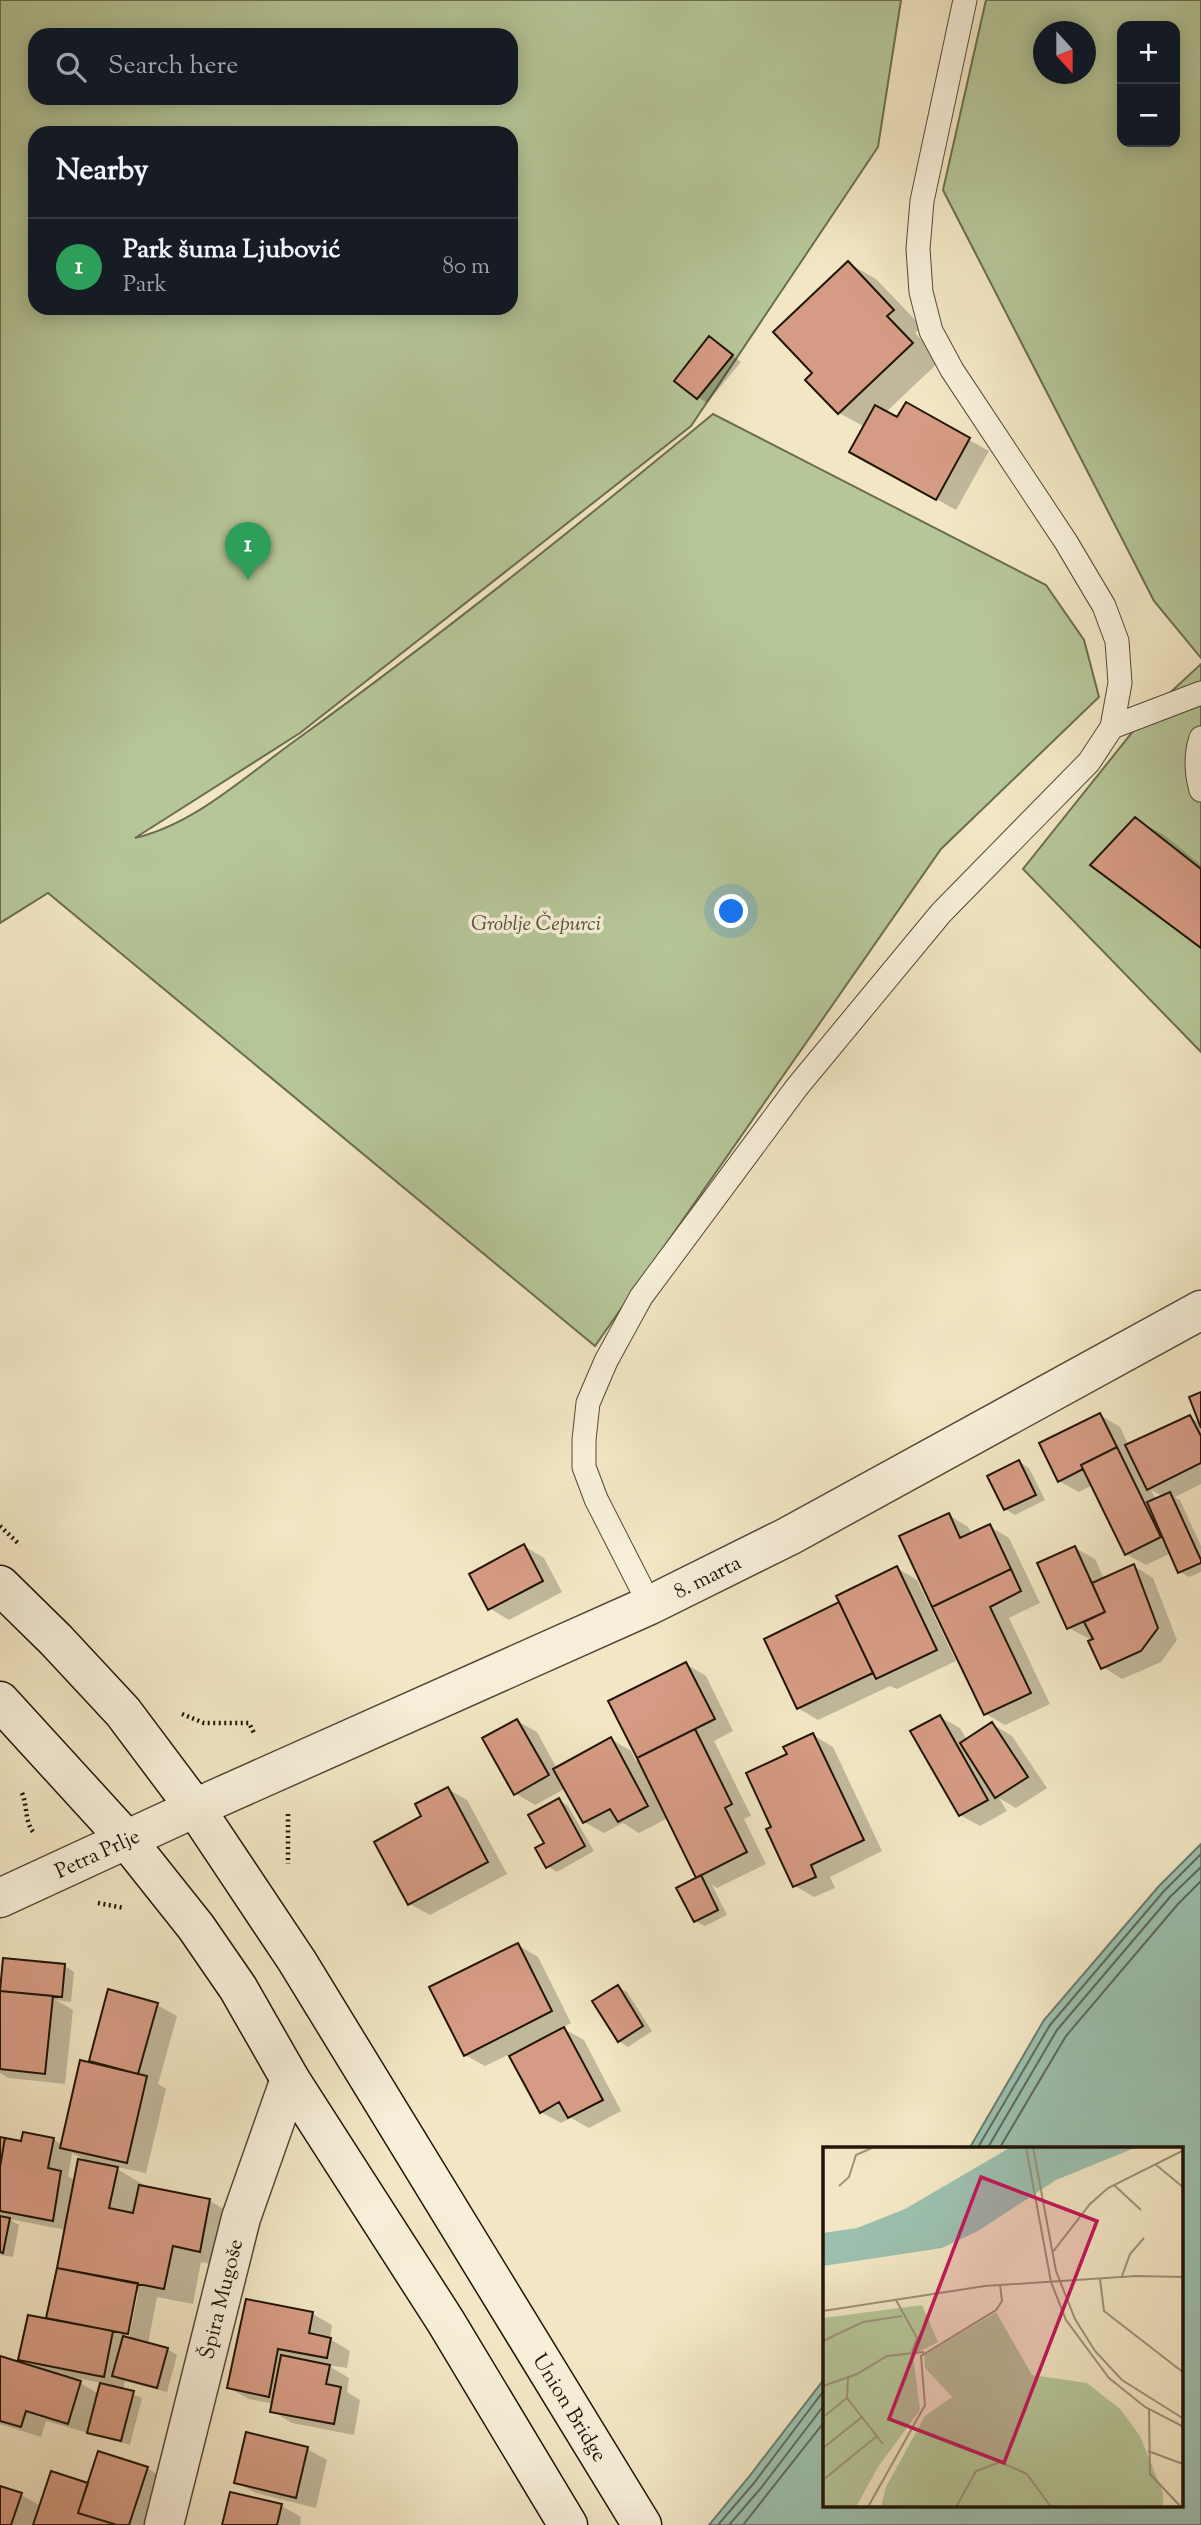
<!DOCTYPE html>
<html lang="en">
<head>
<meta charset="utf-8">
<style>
  :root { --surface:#171b24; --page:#20242c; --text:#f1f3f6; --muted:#9ea1a6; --line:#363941; --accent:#ea580c }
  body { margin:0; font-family:"Sorts Mill Goudy",serif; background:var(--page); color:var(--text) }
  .controls { position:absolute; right:21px; top:21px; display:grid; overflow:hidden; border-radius:14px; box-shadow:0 4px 18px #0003 }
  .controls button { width:63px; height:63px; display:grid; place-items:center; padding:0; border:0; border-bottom:2px solid var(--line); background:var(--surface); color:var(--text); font:35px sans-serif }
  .compass { position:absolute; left:1033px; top:21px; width:63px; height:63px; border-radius:50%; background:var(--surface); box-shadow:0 4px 18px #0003; rotate:159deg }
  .you { position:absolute; left:732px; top:912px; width:24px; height:24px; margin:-18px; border:5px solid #fff; border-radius:50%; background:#1a73e8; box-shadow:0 0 0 10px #1a73e833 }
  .badge { display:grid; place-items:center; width:46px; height:46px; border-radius:50%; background:var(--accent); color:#fff; font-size:23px; font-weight:700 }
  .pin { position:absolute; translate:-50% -58px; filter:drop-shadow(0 2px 4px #0008) }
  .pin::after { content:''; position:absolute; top:37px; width:24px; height:21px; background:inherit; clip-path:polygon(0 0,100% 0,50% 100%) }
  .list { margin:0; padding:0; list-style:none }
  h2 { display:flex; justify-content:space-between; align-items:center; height:91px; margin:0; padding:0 28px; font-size:30px }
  h2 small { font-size:23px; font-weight:400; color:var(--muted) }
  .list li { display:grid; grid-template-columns:46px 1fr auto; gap:21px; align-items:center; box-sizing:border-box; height:98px; padding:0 28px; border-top:2px solid var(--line) }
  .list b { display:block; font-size:26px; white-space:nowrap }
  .list p { margin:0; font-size:23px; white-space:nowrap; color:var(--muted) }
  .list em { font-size:23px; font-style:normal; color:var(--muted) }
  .icon { flex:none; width:38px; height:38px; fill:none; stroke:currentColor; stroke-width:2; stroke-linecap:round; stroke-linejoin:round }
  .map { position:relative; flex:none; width:1201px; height:2525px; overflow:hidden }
  .search { position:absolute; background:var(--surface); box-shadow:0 4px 18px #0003; left:28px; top:28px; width:490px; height:77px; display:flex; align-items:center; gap:18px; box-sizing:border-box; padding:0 24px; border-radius:21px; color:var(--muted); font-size:26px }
  .panel { position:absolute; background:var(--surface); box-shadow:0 4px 18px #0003; left:28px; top:126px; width:490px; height:189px; border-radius:21px }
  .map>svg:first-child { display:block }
  .green { fill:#b6c698; stroke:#6b6e50; stroke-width:2; fill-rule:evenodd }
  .water { fill:#9cc0af; stroke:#6a7c6d; stroke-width:2 }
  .shadow { fill:#0003; fill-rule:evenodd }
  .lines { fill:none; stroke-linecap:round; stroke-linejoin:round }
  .shore { stroke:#5e6a5c; stroke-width:2 }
  .building { fill:#d69b84; stroke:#201509; stroke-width:2 }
  .lane-casing { stroke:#544938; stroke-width:25 }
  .street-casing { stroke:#544938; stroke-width:41 }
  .secondary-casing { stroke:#201509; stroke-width:41 }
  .path { stroke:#201509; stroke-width:4.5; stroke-dasharray:2 3.5; stroke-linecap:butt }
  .lane { stroke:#f7efd9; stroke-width:23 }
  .street { stroke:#f7efd9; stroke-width:38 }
  .secondary { stroke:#f7efd9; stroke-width:38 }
  .labels { text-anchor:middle; stroke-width:7; stroke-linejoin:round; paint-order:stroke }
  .park-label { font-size:21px; font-style:italic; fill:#54533b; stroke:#f7efd9 }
  .street-label { font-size:21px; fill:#201509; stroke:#f7efd9 }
  .inset-road { fill:none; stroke:#9e9279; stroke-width:2 }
  .view { fill:#c2185b; fill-opacity:0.15; stroke:#c2185b; stroke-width:3.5 }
  .inset-edge { fill:none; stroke:#201509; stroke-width:3.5 }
</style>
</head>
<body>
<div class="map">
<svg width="1201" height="2525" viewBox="0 0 1201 2525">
  <rect width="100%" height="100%" fill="#f2e6c4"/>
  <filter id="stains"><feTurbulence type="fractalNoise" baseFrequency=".00286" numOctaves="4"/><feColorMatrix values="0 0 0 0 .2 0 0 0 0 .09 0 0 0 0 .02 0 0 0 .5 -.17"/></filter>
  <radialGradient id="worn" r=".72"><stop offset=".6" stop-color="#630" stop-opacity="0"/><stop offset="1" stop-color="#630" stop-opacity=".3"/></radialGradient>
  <path class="green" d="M 0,0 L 901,0 L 878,147 L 691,426 L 300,733 L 135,838 C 195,824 247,775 296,740 C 439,637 577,526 713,414 L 1046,585 L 1084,640 L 1099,697 L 941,849 L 595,1346 L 48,893 L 0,923 ZM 35,35 L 511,35 L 511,98 L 35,98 ZM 35,133 L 511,133 L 511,308 L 35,308 Z
    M 986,0 L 1201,0 L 1201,658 L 1154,601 L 943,190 ZM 1122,26 L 1175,26 L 1175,142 L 1122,142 ZM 1044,32 L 1086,32 L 1086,74 L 1044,74 Z
    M 1201,664 L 1201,1052 L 1023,869 L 1146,715 Z"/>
  <path class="water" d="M 1201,1844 L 1201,2525 L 709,2525 L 748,2478 L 825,2378 L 825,2506 L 1182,2506 L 1182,2149 L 969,2149 L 1044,2020 L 1159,1886 Z"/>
  <path class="shadow" d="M 848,263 L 876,279 L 922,327 L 915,333 L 941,360 L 885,413 L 898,420 L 906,405 L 989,451 L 956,510 L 851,451 L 865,427 L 839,413 L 814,373 Z
    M 710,339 L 741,362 L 707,403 L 698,397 Z
    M 1135,819 L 1164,835 L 1201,865 L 1201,945 Z
    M 1201,1394 L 1201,1484 L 1175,1497 L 1180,1500 L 1201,1546 L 1201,1572 L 1189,1577 L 1180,1572 L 1171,1553 L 1146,1565 L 1126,1554 L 1093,1485 L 1079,1492 L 1059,1481 L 1100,1415 L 1120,1427 L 1129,1446 L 1190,1417 L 1201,1423 ZM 1151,1490 L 1164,1497 L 1156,1500 Z
    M 1019,1462 L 1029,1468 L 1045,1500 L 1015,1515 L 1005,1509 Z
    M 949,1515 L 968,1527 L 972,1534 L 989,1526 L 1009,1538 L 1040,1603 L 1009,1618 L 1050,1704 L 1005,1725 L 986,1714 Z
    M 524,1546 L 544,1558 L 562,1592 L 509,1620 L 489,1608 Z
    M 1075,1548 L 1095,1559 L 1104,1579 L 1134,1566 L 1153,1578 L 1177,1640 L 1161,1662 L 1122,1679 L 1103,1667 L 1093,1641 L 1069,1628 Z
    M 897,1568 L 917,1580 L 956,1661 L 897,1689 L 890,1686 L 818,1720 L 798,1708 Z
    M 686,1664 L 706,1676 L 733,1731 L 714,1741 L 751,1816 L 744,1819 L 766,1864 L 717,1888 L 712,1885 L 727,1915 L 705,1926 L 695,1921 L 698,1878 L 668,1818 L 639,1833 L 623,1823 L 604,1833 L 584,1822 L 566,1788 L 535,1805 L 515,1793 L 517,1721 L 537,1732 L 557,1769 L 611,1739 L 631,1751 L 636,1761 L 639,1760 Z
    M 940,1717 L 960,1728 L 967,1740 L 992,1724 L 1012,1736 L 1047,1788 L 1016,1808 L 999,1798 L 1007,1811 L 980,1826 L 960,1815 Z
    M 813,1735 L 833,1747 L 882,1851 L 830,1877 L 835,1888 L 814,1897 L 795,1886 L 774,1828 L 789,1755 Z
    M 448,1789 L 467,1800 L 507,1874 L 430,1915 L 410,1904 L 424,1817 Z
    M 559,1800 L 568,1806 L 594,1851 L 557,1872 L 547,1866 L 546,1844 Z
    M 518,1945 L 538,1957 L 571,2023 L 562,2028 L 584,2040 L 621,2111 L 589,2128 L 571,2118 L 561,2123 L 541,2112 L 510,2054 L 485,2066 L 465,2055 Z
    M 65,1966 L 74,1972 L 71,2002 L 56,2000 L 73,2010 L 65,2084 L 9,2078 L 0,2073 L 0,1992 Z
    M 618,1987 L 627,1992 L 652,2031 L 628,2047 L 619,2041 Z
    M 109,1991 L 157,2005 L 177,2016 L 158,2084 L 166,2089 L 146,2173 L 112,2166 L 146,2186 L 145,2188 L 210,2201 L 239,2218 L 228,2267 L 201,2262 L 193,2304 L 157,2297 L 148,2344 L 167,2349 L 177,2355 L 167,2392 L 125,2381 L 123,2390 L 142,2398 L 130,2445 L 46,2421 L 41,2437 L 0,2424 L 0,2359 L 32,2366 L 20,2359 L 48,2320 L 66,2230 L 9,2219 L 19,2225 L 13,2257 L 0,2255 L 0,2139 L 23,2143 L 53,2139 L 62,2145 L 90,2063 ZM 72,2153 L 89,2162 L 76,2181 L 68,2176 ZM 134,2293 L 138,2293 L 128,2343 L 124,2342 ZM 67,2376 L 102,2383 L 99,2394 L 80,2383 L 67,2379 Z
    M 313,2314 L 332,2325 L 330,2339 L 350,2351 L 347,2368 L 327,2365 L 349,2378 L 347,2392 L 360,2400 L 354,2435 L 292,2423 L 272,2411 L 274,2404 L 249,2399 L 229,2388 Z
    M 307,2449 L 327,2460 L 316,2508 L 256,2493 L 236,2482 Z
    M 147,2468 L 167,2480 L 152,2525 L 0,2525 L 0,2488 L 21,2495 L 41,2506 L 90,2485 Z
    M 231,2494 L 282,2506 L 301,2517 L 300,2525 L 224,2525 Z"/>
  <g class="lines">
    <path class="shore" d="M 977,2149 L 1050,2025 L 1164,1891 L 1201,1854
      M 987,2149 L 1057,2030 L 1170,1897 L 1201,1867
      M 999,2149 L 1066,2036 L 1178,1904 L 1201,1881
      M 718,2525 L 754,2483 L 825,2389
      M 729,2525 L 761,2488 L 825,2404
      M 743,2525 L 825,2421"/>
  </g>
  <path class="building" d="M 848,261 L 894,310 L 887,316 L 913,343 L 838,414 L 805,380 L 812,373 L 773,332 Z
    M 709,336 L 733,355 L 697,399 L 674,381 Z
    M 906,402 L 970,438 L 936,500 L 849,452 L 875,405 L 897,417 Z
    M 1135,817 L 1201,869 L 1201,948 L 1090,865 Z
    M 1201,1392 L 1201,1428 L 1189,1397 Z
    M 1100,1413 L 1117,1447 L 1081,1465 L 1083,1469 L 1058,1482 L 1039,1443 Z
    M 1190,1415 L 1201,1436 L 1201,1463 L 1147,1490 L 1125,1445 Z
    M 1117,1447 L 1161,1537 L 1125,1555 L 1081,1465 Z
    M 1019,1460 L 1036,1495 L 1004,1510 L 987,1476 Z
    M 1170,1492 L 1201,1560 L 1201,1563 L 1178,1573 L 1147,1502 Z
    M 949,1513 L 960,1538 L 990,1524 L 1011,1569 L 932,1607 L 899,1536 Z
    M 524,1544 L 543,1581 L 488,1610 L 469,1574 Z
    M 1075,1546 L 1105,1612 L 1067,1629 L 1037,1563 Z
    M 1134,1564 L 1158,1628 L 1141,1651 L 1101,1669 L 1088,1641 L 1093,1639 L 1084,1622 L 1105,1612 L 1092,1583 Z
    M 897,1566 L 937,1650 L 876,1679 L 836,1596 Z
    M 1011,1569 L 1021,1591 L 990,1607 L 1031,1693 L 984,1715 L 932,1607 Z
    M 839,1602 L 873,1673 L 797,1709 L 764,1639 Z
    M 686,1662 L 715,1719 L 637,1758 L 608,1701 Z
    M 940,1715 L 988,1800 L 959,1816 L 910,1731 Z
    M 517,1719 L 549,1775 L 514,1795 L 482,1738 Z
    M 992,1722 L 1028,1777 L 995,1798 L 960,1743 Z
    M 695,1729 L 732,1804 L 725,1808 L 747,1852 L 696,1878 L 637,1758 Z
    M 813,1733 L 864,1840 L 811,1865 L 816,1877 L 793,1887 L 766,1829 L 771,1827 L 746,1773 L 787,1754 L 783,1747 Z
    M 611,1737 L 648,1806 L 618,1822 L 610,1809 L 583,1823 L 553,1769 Z
    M 448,1787 L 488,1862 L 408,1905 L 374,1842 L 421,1816 L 415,1804 Z
    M 559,1798 L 585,1846 L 546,1868 L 535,1848 L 544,1843 L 528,1815 Z
    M 701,1875 L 718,1910 L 694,1922 L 676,1888 Z
    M 518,1943 L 552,2011 L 464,2056 L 429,1987 Z
    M 3,1958 L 65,1964 L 62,1997 L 0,1991 Z
    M 618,1985 L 643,2026 L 618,2042 L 592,2001 Z
    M 108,1989 L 158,2003 L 138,2074 L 89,2061 Z
    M 0,1991 L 53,1996 L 45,2074 L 0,2069 Z
    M 564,2027 L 603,2100 L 568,2118 L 559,2102 L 540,2113 L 509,2056 Z
    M 80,2060 L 147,2076 L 127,2163 L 60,2148 Z
    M 23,2132 L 54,2138 L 48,2168 L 61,2171 L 53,2221 L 0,2211 L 0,2167 L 5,2138 L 21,2141 Z
    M 0,2137 L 5,2138 L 0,2167 Z
    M 78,2159 L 118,2167 L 109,2208 L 133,2213 L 139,2185 L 210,2199 L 200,2252 L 173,2246 L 164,2289 L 57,2268 Z
    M 0,2216 L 10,2218 L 3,2253 L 0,2252 Z
    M 57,2268 L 138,2283 L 128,2334 L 46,2318 Z
    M 246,2299 L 313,2312 L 309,2333 L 331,2338 L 327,2358 L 278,2349 L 269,2397 L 227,2388 Z
    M 28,2315 L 113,2331 L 104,2377 L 18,2360 Z
    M 123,2336 L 168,2348 L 157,2388 L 112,2376 Z
    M 281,2355 L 330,2365 L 326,2384 L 341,2387 L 334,2424 L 270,2412 Z
    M 0,2356 L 81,2381 L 68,2424 L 26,2411 L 21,2427 L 0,2421 Z
    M 100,2383 L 134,2391 L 121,2441 L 87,2433 Z
    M 246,2432 L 308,2447 L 296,2498 L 234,2483 Z
    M 98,2451 L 148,2467 L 129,2525 L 117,2525 L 78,2513 Z
    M 51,2471 L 88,2483 L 78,2513 L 117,2525 L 33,2525 Z
    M 0,2486 L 22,2493 L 11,2525 L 0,2525 Z
    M 230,2492 L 282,2504 L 277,2525 L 222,2525 Z"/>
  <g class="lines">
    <defs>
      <path id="lane" d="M 1112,727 L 1201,693
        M 1201,738 C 1195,756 1196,772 1201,790
        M 650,1605 L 596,1499 L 584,1467 L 584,1440 L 588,1403 L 606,1361 L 641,1297 L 797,1087 L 941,913 L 1089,762 L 1112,727 L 1120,683 L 1117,641 L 1104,606 L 1066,542 L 952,370 L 931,331 L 921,292 L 918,249 L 922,201 L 965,0"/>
      <g id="street">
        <path id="s1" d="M 0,1898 L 195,1808 L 650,1605 L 789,1536 L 1201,1310"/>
        <path id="s2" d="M 164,2525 L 241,2218 L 290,2079"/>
      </g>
      <g id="secondary">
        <path id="s3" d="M 0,1585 L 56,1640 L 123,1712 L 195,1808 L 297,1961 L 642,2525"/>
        <path d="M 0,1701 L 126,1839 L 196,1927 L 238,1988 L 290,2079 L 446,2322 L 568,2525"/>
      </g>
    </defs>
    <use href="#lane" class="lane-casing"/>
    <use href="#street" class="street-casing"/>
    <use href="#secondary" class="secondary-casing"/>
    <path class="path" d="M 0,1526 L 20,1545
      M 182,1714 L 204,1723 L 249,1723 L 255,1735
      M 22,1793 C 28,1807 24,1821 34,1833
      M 288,1814 L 288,1864
      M 98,1903 L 124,1908"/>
    <use href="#lane" class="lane"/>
    <use href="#street" class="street"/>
    <use href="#secondary" class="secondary"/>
  </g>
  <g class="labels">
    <g class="park-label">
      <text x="536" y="930">Groblje Čepurci</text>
    </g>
    <g class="street-label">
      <text dy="7" stroke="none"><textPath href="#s1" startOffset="777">8. marta</textPath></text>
      <text dy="7" stroke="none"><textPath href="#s1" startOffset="107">Petra Prlje</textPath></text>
      <text dy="7" stroke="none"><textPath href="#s2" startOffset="233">Špira Mugoše</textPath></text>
      <text dy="7" stroke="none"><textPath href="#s3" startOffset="1004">Union Bridge</textPath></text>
    </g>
  </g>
  <g transform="translate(823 2147)">
    <rect width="360" height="360" fill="#f2e6c4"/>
    <path d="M 99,158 L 115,195 L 90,208 L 97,263 L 55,320 L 33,360 L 0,360 L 0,171 ZM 173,165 L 209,228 L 264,236 L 297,262 L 317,289 L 340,346 L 340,360 L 58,360 L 63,340 L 102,269 L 129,250 L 102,221 L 101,208 Z" fill="#b6c698"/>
    <path d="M 188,0 L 314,0 L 233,33 L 155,84 L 119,101 L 0,119 L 0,86 L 34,81 L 82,62 Z" fill="#9cc0af"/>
    <path class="inset-road" d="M 203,0 L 228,135 L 243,173 L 286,231 L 322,260 L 361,280M 210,0 L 233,124 L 252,172 L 272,204 L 299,233 L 361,272M 332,17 L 361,41M 291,38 L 318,63M 16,39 L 26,30 L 33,8 L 51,0M 229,106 L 267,57 L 285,41 L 361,3M 299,129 L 307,107 L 321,91M 277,132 L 281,164 L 361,226M 73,153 L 94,191 L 89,205M 0,164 L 162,139 L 313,129 L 361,130M 0,194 L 40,175 L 79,169M 25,231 L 24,251 L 60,297M 0,239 L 34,227 L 64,209 L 101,205M 326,262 L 327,327 L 358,360M 0,270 L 24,251M 0,301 L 39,270M 325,304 L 360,317M 0,333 L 54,289M 45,360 L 102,258 L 98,209 L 173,163 L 179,154 L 177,138M 133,360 L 153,324 L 177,315 L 204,327 L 228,360"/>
    <path class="view" d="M 158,30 L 274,74 L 181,316 L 66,272 Z"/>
    <rect width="360" height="360" class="inset-edge"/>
  </g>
  <rect width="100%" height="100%" filter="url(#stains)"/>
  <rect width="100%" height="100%" fill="url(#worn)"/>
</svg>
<div class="controls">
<button>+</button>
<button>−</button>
</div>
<svg class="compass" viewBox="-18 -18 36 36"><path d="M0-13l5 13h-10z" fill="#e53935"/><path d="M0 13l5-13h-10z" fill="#9ea1a6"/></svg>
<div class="you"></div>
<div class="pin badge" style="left:248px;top:580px;background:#2e9e5b">1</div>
<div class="search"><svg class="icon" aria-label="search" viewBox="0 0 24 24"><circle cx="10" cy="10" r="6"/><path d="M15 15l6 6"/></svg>Search here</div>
<section class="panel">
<h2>Nearby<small></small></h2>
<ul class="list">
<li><span class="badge" style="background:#2e9e5b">1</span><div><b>Park šuma Ljubović</b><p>Park</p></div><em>80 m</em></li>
</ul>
</section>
</div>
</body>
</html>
